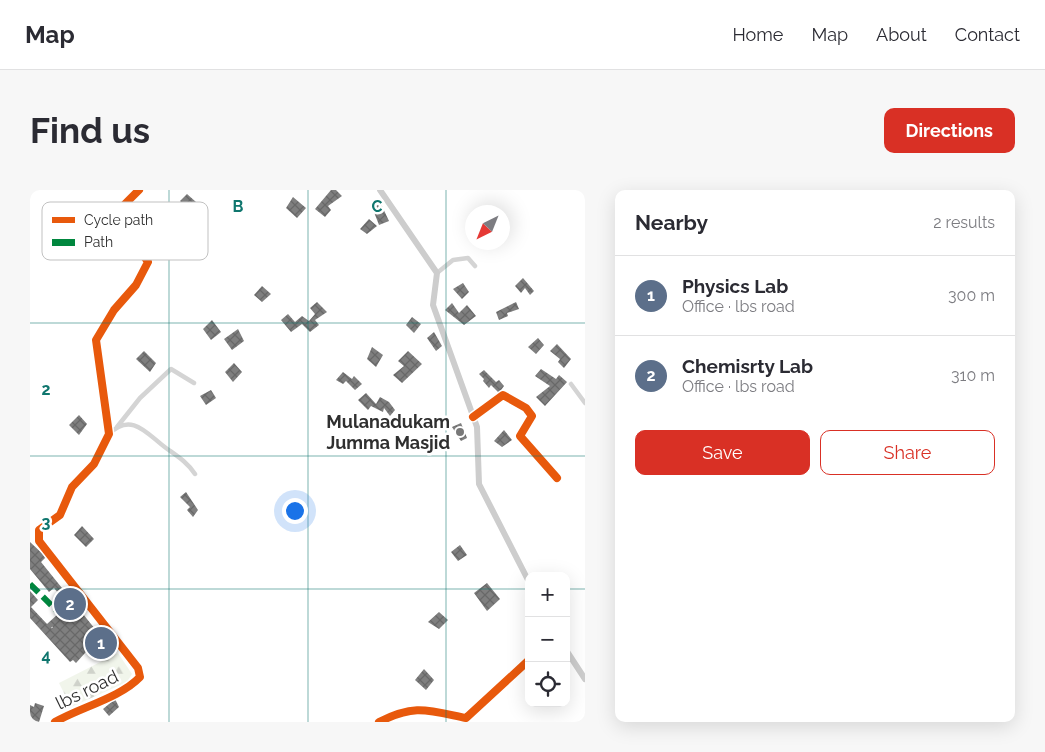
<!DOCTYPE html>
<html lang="en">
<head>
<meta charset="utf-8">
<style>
  :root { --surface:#fff; --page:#f7f7f7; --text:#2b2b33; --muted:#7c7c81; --line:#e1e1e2; --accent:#d93025 }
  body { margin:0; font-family:Raleway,sans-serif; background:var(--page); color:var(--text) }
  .controls { position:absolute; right:15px; bottom:15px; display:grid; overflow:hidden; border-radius:10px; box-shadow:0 5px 20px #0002 }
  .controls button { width:45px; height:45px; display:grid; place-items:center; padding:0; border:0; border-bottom:1px solid var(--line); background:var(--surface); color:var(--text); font:25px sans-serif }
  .compass { position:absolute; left:435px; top:15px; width:45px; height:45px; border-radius:50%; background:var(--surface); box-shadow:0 5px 20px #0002; rotate:223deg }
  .you { position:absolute; left:264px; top:320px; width:18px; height:18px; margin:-12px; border:4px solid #fff; border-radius:50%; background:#1a73e8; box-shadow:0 0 0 8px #1a73e833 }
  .badge { display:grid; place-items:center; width:32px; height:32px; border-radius:50%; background:var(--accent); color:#fff; font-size:16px; font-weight:700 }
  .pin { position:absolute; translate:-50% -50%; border:2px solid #fff; box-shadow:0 1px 5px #0006 }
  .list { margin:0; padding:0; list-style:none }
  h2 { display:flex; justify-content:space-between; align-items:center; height:65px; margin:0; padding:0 20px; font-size:21px }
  h2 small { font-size:16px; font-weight:400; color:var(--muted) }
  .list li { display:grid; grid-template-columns:32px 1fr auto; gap:15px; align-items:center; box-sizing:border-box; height:80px; padding:0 20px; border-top:1px solid var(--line) }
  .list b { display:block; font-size:19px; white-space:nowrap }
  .list p { margin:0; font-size:16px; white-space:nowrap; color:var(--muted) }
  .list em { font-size:16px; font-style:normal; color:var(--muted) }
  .actions { display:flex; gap:10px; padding:15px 20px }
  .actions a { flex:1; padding:11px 0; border:1px solid var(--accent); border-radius:10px; text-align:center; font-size:18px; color:var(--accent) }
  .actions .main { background:var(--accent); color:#fff }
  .icon { flex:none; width:28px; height:28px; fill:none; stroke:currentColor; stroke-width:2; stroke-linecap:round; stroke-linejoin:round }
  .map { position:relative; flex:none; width:555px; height:532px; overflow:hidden; border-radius:10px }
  header { display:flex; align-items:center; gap:30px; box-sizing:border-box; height:70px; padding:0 25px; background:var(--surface); border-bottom:1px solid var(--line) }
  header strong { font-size:24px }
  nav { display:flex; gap:28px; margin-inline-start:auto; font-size:18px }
  .intro { display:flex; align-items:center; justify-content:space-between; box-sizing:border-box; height:120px; padding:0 30px }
  h1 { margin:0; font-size:35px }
  .button { padding:12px 22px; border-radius:10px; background:var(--accent); color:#fff; font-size:18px; font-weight:700 }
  main { display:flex; gap:30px; padding:0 30px }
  aside { flex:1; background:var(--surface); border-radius:10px; box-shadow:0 5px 20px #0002 }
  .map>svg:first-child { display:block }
  .forest { fill:url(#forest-firs) }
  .building { fill:url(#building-cross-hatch) }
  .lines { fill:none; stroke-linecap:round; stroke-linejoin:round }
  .path { stroke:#d4d4d4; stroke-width:1; stroke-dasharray:2.5 2.5; stroke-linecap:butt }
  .street { stroke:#d4d4d4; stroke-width:4.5 }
  .secondary { stroke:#cdcdcd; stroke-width:6 }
  .quiet { stroke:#00873e; stroke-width:6; stroke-dasharray:12 6; stroke-linecap:butt }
  .cycleway-casing { stroke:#fff; stroke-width:11 }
  .cycleway { stroke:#e8590c; stroke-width:8 }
  .grid { fill:none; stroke:#0f766e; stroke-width:1; stroke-opacity:0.55 }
  .poi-dot { fill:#787878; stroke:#fff; stroke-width:2 }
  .labels { text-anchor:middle; stroke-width:5; stroke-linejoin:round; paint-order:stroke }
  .poi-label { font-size:18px; font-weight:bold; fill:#2f2f2f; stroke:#fff; text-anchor:end }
  .street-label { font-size:18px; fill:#2f2f2f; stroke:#fff }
  .key { fill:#fff; stroke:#c1c1c1; stroke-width:1 }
  .key-label { font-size:14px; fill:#2f2f2f }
  .grid-label { font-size:16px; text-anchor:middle; font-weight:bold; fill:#0f766e; stroke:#fff; stroke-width:5; stroke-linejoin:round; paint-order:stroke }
</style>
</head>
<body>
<header>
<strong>Map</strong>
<nav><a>Home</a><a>Map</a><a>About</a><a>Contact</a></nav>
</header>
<div class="intro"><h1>Find us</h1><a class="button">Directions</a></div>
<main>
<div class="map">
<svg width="555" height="532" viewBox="0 0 555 532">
  <defs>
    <pattern id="forest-firs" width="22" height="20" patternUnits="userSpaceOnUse" patternTransform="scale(1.25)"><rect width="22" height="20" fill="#f1f5eb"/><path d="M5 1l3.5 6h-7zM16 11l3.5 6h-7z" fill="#cfd2ca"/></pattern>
    <pattern id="building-cross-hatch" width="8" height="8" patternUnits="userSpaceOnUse" patternTransform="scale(1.25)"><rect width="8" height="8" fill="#7f7f7f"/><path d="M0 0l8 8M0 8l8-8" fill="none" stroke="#686868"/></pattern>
  </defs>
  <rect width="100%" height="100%" fill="#fff"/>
  <path class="forest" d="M 88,463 L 102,484 L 97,492 L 41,517 L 29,493 Z"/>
  <path class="building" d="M 301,0 L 306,0 L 312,6 L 298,16 L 301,20 L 295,27 L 285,19 Z
    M 157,4 L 166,12 L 157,20 L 150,11 Z
    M 263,7 L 276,18 L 267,28 L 256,18 Z
    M 351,14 L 359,31 L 349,35 L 342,17 Z
    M 339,29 L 347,36 L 337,44 L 330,39 Z
    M 493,88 L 504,101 L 500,105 L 495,98 L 491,103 L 485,96 Z
    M 433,93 L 439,102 L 432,109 L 423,99 Z
    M 232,96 L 241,104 L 232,112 L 224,105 Z
    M 287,112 L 297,122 L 285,130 L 289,135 L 280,142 L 272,134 L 261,142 L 251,130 L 258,124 L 265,132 L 272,126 L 279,131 L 285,124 L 280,118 Z
    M 486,112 L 489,119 L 477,123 L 478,126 L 469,130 L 466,122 Z
    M 422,113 L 429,123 L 437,115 L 446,126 L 434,135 L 415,120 Z
    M 382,127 L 391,134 L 384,143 L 376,135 Z
    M 182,130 L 191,142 L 181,150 L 173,139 Z
    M 208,139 L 214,151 L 202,160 L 194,149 Z
    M 404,142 L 412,156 L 406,161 L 397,148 Z
    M 508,148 L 514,155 L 506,164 L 498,157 Z
    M 527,154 L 541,169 L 534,178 L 528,172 L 530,169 L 520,161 Z
    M 342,157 L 353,165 L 346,177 L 337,169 Z
    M 114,161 L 126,173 L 120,182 L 106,169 Z
    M 378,161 L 392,174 L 372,193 L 363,185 L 374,176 L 368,171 Z
    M 204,173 L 212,182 L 203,192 L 195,182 Z
    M 511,179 L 526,189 L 529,185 L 537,192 L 515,216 L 506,207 L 520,196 L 505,186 Z
    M 454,180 L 466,192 L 469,190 L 474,196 L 469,203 L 461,195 L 459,198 L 453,191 L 454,189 L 449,184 Z
    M 313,182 L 322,189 L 324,186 L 332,194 L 325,200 L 316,191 L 313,194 L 306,190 Z
    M 181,200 L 186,208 L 176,215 L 170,206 Z
    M 336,203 L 346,214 L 350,207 L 359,212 L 365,220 L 360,226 L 354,218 L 353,222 L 341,216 L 338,220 L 328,210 Z
    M 49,225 L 57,234 L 49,245 L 39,235 Z
    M 431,233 L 437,248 L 431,251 L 422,237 Z
    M 474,240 L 482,250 L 472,257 L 464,251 Z
    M 156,302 L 168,320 L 163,327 L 157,320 L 160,317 L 150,307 Z
    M 52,336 L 64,349 L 56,357 L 44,345 Z
    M 0,352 L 16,367 L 11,372 L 82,460 L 74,466 L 64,453 L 46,473 L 43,470 L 40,472 L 0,428 L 0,401 L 8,410 L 1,417 L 17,434 L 38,415 L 24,398 L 19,402 L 0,379 Z
    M 430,355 L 437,365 L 428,371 L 421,362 Z
    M 457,393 L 470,409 L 457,421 L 444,403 Z
    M 409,422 L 418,430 L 409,439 L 398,432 Z
    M 394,479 L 404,490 L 396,500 L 385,490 Z
    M 85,509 L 89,517 L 79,526 L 73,519 Z
    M 5,513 L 14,516 L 9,532 L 0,532 L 0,515 L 4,517 Z"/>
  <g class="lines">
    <path class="path" d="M 21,438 L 23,437"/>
    <path class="street" d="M 407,83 L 423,70 L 438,68 L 445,76
      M 541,194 L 555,213
      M 443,227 L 473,205 L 496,218 L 502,226 L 490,246 L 527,288
      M 87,237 L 110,208 L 141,179 L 164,193
      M 79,244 C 102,221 118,245 136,258 C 147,266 157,272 165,284
      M 25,532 C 51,517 90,508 110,487 L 108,478 L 9,351 L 9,340 L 30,325 L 42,297 L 64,274 L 79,244 L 66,150 L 84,120 L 106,95 L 118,72 L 85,24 L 109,0
      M 349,532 C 385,514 397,520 436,528 L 499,470"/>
    <path class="secondary" d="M 350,0 L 407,83 L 403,115 L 447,237 L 449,294 L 499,392
      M 536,460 L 555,489"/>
    <path class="quiet" d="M 0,394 L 27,421"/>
    <defs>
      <path id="cycleway" d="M 443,227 L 473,205 L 496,218 L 502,226 L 490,246 L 527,288
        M 25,532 C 51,517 90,508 110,487 L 108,478 L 9,351 L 9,340 L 30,325 L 42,297 L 64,274 L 79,244 L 66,150 L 84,120 L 106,95 L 118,72 L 85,24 L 109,0
        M 349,532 C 385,514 397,520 436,528 L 499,470"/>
    </defs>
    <use href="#cycleway" class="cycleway-casing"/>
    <use href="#cycleway" class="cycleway"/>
  </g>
  <path class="grid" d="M 139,0 L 139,532M 278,0 L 278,532M 416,0 L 416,532M 0,133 L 555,133M 0,266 L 555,266M 0,399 L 499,399M 536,399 L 555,399"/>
  <circle class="poi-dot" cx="430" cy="242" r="5"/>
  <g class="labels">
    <g class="poi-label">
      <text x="420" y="238">Mulanadukam<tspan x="420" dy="21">Jumma Masjid</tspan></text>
    </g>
    <g class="street-label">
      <text transform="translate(57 500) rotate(-26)" y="6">lbs road</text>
    </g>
  </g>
  <rect x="12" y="12" width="166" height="58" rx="8" class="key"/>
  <rect x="22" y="27" width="23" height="6" fill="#e8590c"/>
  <rect x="22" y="49" width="23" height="7" fill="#00873e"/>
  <g class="key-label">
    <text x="54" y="35">Cycle path</text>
    <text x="54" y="57">Path</text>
  </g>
  <g class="grid-label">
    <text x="208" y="22">B</text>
    <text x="347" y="22">C</text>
    <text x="16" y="205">2</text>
    <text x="16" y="338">3</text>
    <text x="16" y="471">4</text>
  </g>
</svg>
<div class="controls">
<button>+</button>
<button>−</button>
<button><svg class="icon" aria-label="locate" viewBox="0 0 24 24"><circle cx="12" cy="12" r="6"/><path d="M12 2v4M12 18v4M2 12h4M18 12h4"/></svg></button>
</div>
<svg class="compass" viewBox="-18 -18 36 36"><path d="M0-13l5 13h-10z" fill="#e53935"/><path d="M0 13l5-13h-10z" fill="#7c7c81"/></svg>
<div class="you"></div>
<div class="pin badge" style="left:71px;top:453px;background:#5c6f8a">1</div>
<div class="pin badge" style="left:40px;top:414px;background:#5c6f8a">2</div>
</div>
<aside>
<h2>Nearby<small>2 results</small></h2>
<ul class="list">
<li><span class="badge" style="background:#5c6f8a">1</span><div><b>Physics Lab</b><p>Office · lbs road</p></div><em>300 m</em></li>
<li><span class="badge" style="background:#5c6f8a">2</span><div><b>Chemisrty Lab</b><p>Office · lbs road</p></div><em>310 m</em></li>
</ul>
<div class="actions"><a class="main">Save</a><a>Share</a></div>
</aside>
</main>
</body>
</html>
